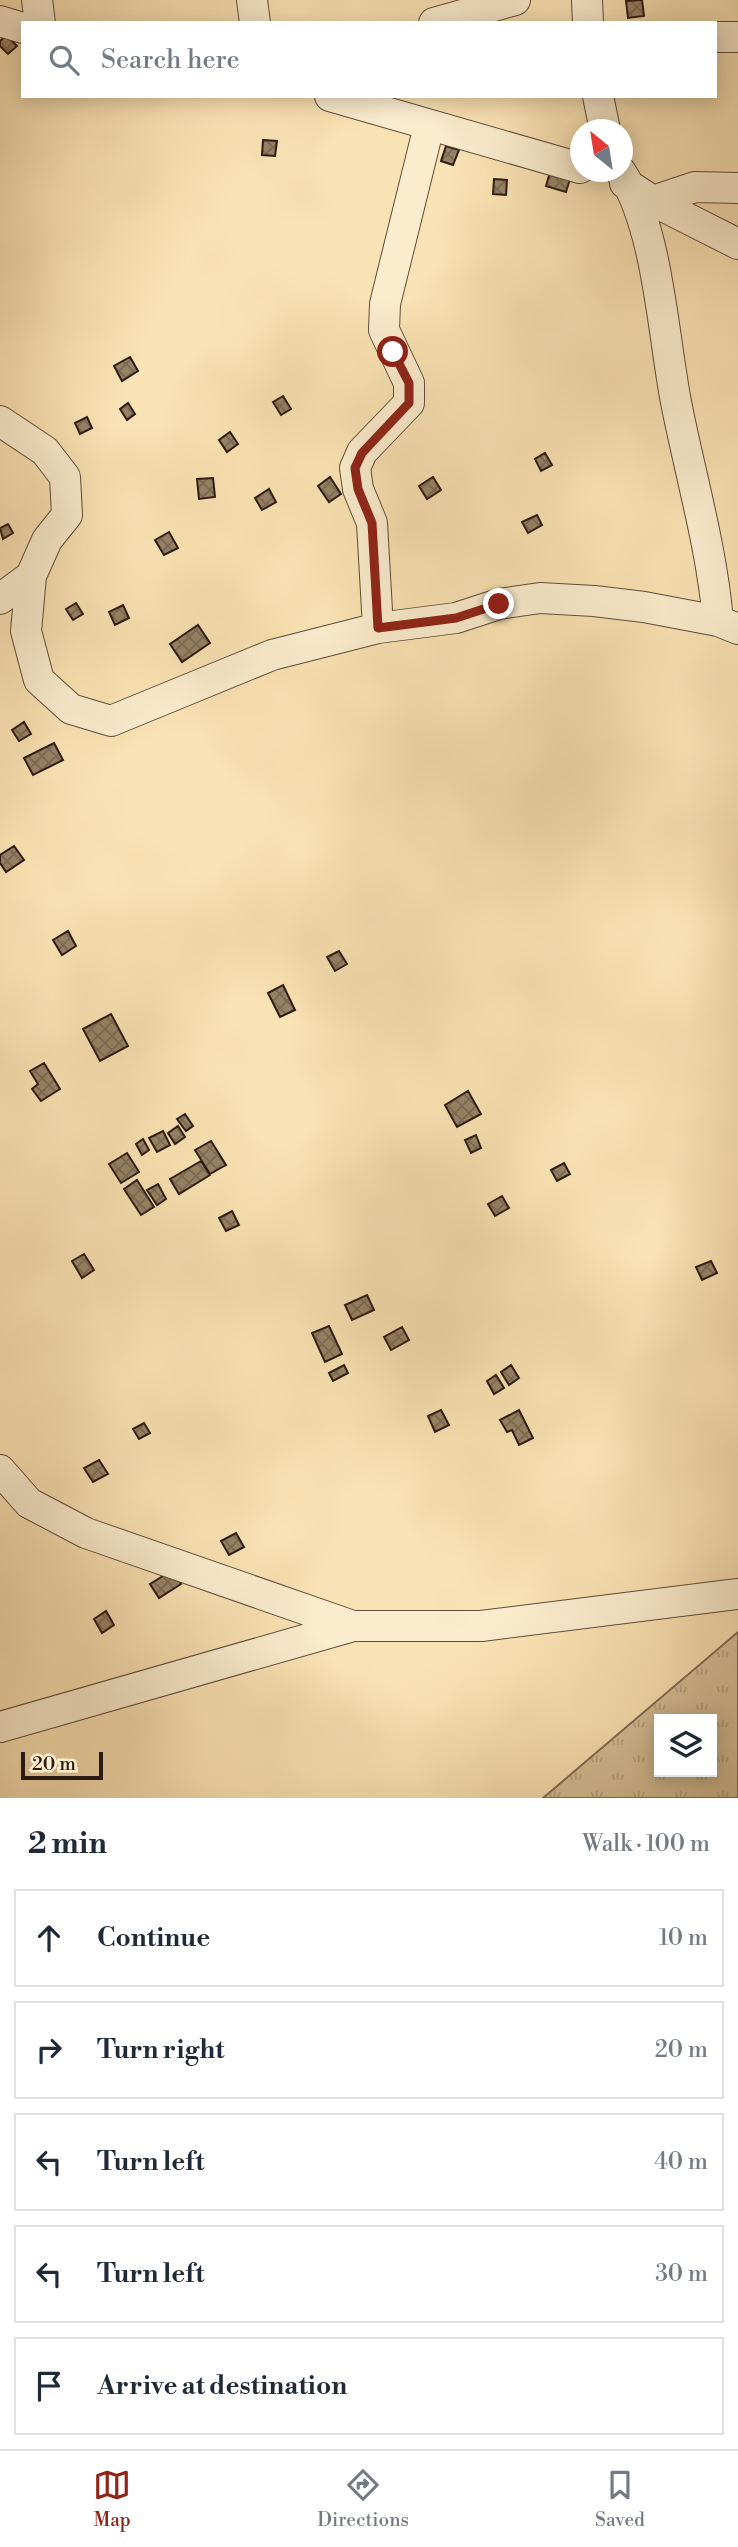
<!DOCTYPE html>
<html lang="en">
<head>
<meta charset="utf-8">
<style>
  :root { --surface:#fff; --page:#f2f2f3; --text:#1f2937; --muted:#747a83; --line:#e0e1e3; --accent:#8f2418 }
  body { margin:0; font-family:"Libre Bodoni",serif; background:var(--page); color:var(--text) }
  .controls { position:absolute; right:21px; bottom:21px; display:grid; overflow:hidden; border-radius:0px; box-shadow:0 4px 18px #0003 }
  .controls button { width:63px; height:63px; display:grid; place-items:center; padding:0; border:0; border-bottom:2px solid var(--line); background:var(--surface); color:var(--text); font:35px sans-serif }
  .compass { position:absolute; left:570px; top:119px; width:63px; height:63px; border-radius:50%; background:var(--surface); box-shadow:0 4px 18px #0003; rotate:330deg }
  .scale { position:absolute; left:21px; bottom:18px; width:82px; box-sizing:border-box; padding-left:7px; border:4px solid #2d1a13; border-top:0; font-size:19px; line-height:24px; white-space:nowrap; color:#2d1a13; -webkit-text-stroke:5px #fbecce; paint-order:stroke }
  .stop { position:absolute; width:21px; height:21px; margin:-16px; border:5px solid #8f2418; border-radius:50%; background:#fff }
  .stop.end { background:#8f2418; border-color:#fff; box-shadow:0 2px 7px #0008 }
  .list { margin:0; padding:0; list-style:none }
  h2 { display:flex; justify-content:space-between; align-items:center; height:91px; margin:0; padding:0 28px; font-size:30px }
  h2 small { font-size:23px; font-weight:400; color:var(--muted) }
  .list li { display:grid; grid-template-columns:46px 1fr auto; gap:21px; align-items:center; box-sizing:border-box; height:98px; margin:0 14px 14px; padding:0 14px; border:2px solid var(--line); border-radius:0px }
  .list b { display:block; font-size:26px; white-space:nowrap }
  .list em { font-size:23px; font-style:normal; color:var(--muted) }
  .icon { flex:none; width:38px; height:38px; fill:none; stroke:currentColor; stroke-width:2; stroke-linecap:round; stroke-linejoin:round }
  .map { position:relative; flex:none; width:738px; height:1798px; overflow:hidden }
  .search { position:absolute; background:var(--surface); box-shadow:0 4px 18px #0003; left:21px; right:21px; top:21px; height:77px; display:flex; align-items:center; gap:18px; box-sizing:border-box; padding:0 24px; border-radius:0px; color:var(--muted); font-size:26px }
  .sheet { height:651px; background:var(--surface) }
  nav { display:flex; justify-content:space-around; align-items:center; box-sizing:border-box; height:98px; border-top:2px solid var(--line); background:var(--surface); font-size:19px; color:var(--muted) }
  nav a { display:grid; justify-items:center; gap:4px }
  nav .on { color:var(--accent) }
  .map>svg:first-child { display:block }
  .grass { fill:url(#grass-tufts); stroke:#826d56; stroke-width:2; fill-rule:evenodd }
  .building { fill:url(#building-cross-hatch); stroke:#2d1a13; stroke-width:2 }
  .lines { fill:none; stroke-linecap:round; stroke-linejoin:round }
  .minor-casing { stroke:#604c3b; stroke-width:32 }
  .minor { stroke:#fbecce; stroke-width:30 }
  .route { stroke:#8f2418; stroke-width:9 }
</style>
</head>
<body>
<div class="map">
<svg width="738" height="1798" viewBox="0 0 738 1798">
  <defs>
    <pattern id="grass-tufts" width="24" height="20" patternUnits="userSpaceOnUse" patternTransform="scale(1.75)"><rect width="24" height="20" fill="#d6c098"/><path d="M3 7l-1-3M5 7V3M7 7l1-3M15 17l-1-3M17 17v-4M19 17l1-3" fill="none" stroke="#b8a482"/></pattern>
    <pattern id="building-cross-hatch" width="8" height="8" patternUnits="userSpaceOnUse" patternTransform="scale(1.75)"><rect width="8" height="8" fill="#978266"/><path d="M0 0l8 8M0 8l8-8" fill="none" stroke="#7c6a53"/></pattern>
  </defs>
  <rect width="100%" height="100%" fill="#f9e2b3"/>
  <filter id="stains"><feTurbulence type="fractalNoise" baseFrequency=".00286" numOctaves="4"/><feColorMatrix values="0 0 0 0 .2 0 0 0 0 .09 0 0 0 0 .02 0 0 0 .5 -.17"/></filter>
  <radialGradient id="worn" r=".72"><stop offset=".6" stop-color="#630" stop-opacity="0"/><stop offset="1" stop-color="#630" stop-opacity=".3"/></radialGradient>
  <path class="grass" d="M 738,1632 L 738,1798 L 543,1798 ZM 659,1719 L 712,1719 L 712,1772 L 659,1772 Z"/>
  <path class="building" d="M 642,0 L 644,16 L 628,18 L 626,1 Z
    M 6,35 L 17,46 L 8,54 L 0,46 L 0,41 Z
    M 263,140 L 277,141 L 275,156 L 262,155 Z
    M 446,146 L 459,150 L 453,165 L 441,161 Z
    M 550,172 L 570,179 L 566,192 L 546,186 Z
    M 494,179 L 507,180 L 506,195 L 493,194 Z
    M 130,357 L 138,371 L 122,381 L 114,366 Z
    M 283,396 L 291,409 L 281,415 L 273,402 Z
    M 128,403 L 135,414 L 127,420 L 120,409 Z
    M 87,417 L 92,428 L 80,434 L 75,423 Z
    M 230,432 L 238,444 L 227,452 L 219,440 Z
    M 545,453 L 552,465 L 541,471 L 535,459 Z
    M 330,477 L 341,494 L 329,502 L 318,486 Z
    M 433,477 L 441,490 L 427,499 L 419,486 Z
    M 213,478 L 215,497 L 199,499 L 197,479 Z
    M 269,489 L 276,502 L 262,510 L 255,498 Z
    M 537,515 L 542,525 L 528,533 L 522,522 Z
    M 8,524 L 13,533 L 3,539 L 0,528 Z
    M 169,532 L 178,548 L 164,555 L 155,540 Z
    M 76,603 L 83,614 L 73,620 L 66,609 Z
    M 123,605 L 129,618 L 115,625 L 109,612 Z
    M 198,625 L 210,643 L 182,662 L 170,644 Z
    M 24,722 L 31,734 L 19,741 L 12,730 Z
    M 54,743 L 63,760 L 33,775 L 24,758 Z
    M 14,846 L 24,860 L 6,872 L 0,863 L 0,855 Z
    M 68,931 L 76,946 L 62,955 L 53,940 Z
    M 339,951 L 347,964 L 335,971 L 327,957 Z
    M 283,985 L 295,1010 L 280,1017 L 268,993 Z
    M 111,1014 L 128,1046 L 100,1061 L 83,1029 Z
    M 44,1063 L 60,1089 L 41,1101 L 32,1089 L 38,1084 L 30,1071 Z
    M 468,1091 L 481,1114 L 457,1127 L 445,1105 Z
    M 185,1114 L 193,1126 L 186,1131 L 177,1119 Z
    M 178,1126 L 185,1137 L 175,1144 L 168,1133 Z
    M 163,1131 L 170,1145 L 157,1152 L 149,1138 Z
    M 476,1135 L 481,1148 L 471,1153 L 465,1140 Z
    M 143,1139 L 149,1150 L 142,1155 L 136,1144 Z
    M 211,1141 L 226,1165 L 210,1174 L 195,1150 Z
    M 127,1153 L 139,1172 L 121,1183 L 109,1164 Z
    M 201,1161 L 210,1175 L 179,1194 L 170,1179 Z
    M 564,1163 L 570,1174 L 557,1181 L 551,1170 Z
    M 137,1180 L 154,1207 L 141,1215 L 124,1189 Z
    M 158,1184 L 166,1199 L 157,1205 L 147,1190 Z
    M 502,1196 L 509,1208 L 495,1216 L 488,1204 Z
    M 232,1211 L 239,1225 L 226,1231 L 219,1218 Z
    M 84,1254 L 94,1270 L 82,1278 L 72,1261 Z
    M 711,1261 L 717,1273 L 702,1280 L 696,1267 Z
    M 367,1295 L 374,1310 L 352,1320 L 345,1305 Z
    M 329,1326 L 342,1354 L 325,1362 L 312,1333 Z
    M 402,1327 L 409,1340 L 391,1350 L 384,1337 Z
    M 344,1365 L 348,1373 L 333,1381 L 329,1373 Z
    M 511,1365 L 519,1378 L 509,1385 L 501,1372 Z
    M 496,1375 L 504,1388 L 494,1394 L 487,1381 Z
    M 441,1410 L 449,1425 L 435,1432 L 428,1416 Z
    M 519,1410 L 533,1438 L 519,1445 L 512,1430 L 507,1432 L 500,1420 Z
    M 144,1423 L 150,1433 L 139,1439 L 133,1429 Z
    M 99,1460 L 108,1474 L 93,1482 L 84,1468 Z
    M 236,1533 L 244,1547 L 229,1555 L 221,1541 Z
    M 173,1570 L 181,1584 L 159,1598 L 150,1584 Z
    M 106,1611 L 114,1625 L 102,1633 L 94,1619 Z"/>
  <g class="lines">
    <defs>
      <path id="minor" d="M 37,0 L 40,23
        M 252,0 L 255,23
        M 587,0 L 588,23
        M 0,21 L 23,28
        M 434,23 L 515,0
        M 715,37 L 738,37
        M 330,96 L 580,168
        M 598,96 L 605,130
        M 621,172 C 658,228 663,335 676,402 C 690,474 712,548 718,621
        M 625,183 L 653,201 L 738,244
        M 653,201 L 695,187 L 738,188
        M 0,421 L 45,451 L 65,477 L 67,515 L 47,540 L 31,576 L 26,631 L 39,680 L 71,709 L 111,721 L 272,655 L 378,628 L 456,618 L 499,604 L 540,598 L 594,601 L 644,607 L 718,621 L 738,629
        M 0,599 L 31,576
        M 378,628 L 372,523 L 358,489 L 355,468 L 362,452 L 409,403 L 409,383 L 384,330 L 385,304 L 429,126
        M 0,1470 L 29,1503 L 86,1533 L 353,1626
        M 0,1727 L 353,1626 L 481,1626 L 738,1594"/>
    </defs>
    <use href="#minor" class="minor-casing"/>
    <use href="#minor" class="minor"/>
  </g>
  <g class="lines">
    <path class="route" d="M 393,352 L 409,383 L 409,403 L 362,453 L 355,468 L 358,489 L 372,523 L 378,628 L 456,618 L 499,604"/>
  </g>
  <rect width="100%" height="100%" filter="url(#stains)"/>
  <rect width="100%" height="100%" fill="url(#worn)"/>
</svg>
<div class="controls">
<button><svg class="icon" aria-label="layers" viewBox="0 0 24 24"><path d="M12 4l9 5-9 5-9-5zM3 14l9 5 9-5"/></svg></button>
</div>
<svg class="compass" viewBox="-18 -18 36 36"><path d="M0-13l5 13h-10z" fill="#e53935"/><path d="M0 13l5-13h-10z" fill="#747a83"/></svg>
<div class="scale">20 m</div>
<div class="stop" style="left:393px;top:352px"></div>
<div class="stop end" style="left:499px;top:604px"></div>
<div class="search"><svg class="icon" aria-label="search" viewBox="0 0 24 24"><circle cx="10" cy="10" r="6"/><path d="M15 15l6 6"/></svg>Search here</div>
</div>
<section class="sheet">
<h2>2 min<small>Walk · 100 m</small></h2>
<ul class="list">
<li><svg class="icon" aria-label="ahead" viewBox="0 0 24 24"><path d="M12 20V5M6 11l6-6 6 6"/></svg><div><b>Continue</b></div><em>10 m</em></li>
<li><svg class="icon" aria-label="right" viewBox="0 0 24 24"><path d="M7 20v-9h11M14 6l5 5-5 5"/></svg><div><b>Turn right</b></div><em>20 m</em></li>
<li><svg class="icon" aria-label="left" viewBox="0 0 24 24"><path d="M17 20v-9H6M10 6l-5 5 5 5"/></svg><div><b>Turn left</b></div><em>40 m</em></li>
<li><svg class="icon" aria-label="left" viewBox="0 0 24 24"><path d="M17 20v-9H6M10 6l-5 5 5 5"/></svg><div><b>Turn left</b></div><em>30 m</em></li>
<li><svg class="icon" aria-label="arrive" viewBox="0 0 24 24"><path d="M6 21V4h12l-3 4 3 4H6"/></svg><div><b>Arrive at destination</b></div></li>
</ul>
</section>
<nav>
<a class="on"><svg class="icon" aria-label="map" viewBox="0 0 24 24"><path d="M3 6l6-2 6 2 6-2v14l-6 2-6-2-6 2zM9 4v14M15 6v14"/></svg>Map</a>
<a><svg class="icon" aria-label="directions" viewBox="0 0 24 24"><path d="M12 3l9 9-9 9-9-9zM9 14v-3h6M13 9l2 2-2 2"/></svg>Directions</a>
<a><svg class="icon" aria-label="saved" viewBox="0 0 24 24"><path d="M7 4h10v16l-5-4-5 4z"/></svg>Saved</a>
</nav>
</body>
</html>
